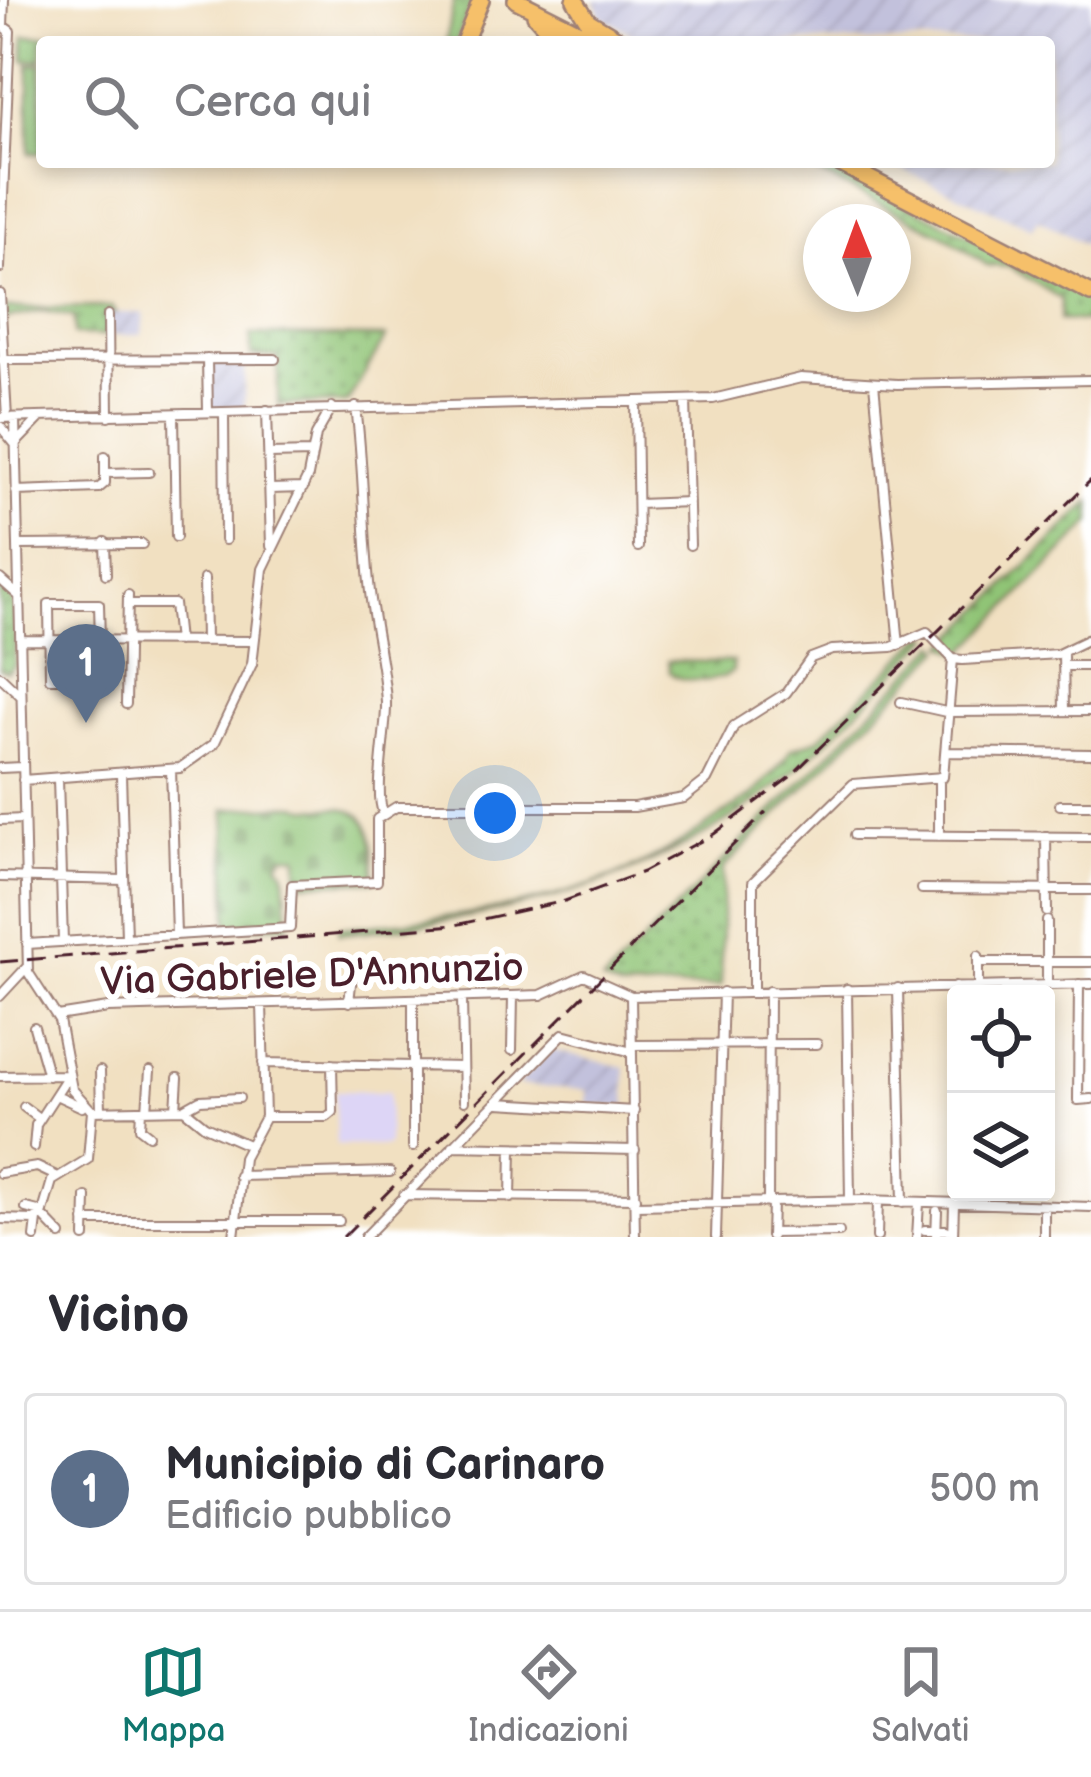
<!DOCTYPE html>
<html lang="it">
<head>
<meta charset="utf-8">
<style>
  :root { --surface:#fff; --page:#f7f7f7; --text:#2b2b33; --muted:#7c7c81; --line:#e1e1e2; --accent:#0f766e }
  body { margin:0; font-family:"Balsamiq Sans",sans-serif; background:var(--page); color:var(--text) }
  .controls { position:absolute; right:36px; bottom:36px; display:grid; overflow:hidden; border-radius:12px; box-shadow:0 6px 18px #0003 }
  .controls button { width:108px; height:108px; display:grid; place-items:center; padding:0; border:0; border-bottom:3px solid var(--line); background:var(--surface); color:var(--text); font:60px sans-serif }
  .compass { position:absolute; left:803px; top:204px; width:108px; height:108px; border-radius:50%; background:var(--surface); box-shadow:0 6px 18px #0003; rotate:359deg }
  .you { position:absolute; left:495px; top:813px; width:42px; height:42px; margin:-30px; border:9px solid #fff; border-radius:50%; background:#1a73e8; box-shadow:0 0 0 18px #1a73e833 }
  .badge { display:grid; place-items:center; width:78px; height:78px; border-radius:50%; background:var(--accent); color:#fff; font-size:39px; font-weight:700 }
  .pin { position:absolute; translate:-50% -99px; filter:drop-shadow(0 3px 6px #0008) }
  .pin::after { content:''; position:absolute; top:63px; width:42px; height:36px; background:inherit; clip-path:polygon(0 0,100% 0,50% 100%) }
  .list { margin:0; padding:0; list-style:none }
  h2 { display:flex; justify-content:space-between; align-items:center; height:156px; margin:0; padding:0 48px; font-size:51px }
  h2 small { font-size:39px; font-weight:400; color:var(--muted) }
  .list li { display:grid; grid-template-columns:78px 1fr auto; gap:36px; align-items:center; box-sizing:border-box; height:192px; margin:0 24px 24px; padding:0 24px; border:3px solid var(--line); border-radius:12px }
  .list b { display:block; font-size:45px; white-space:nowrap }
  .list p { margin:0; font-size:39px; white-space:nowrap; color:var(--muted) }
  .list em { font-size:39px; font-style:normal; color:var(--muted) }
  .icon { flex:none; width:66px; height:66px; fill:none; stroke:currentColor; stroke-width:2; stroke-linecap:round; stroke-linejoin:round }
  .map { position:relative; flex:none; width:1091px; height:1237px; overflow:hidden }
  .search { position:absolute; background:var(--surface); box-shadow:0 6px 18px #0003; left:36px; right:36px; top:36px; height:132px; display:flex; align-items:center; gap:30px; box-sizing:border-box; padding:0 42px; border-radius:12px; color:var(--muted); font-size:45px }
  .sheet { height:372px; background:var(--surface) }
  nav { display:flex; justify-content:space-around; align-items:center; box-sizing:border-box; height:168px; border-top:3px solid var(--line); background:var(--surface); font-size:33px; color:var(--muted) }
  nav a { display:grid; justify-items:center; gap:6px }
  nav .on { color:var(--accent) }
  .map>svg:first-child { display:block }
  .built { fill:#ddd5f6 }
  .industrial { fill:url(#industrial-furrows) }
  .grass { fill:url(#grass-dots); stroke:#6d7250; stroke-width:3 }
  .cemetery { fill:url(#cemetery-stones); stroke:#6d7250; stroke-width:3 }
  .pitch { fill:#90c476; stroke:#6d7250; stroke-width:3 }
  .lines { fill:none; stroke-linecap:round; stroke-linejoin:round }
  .minor-casing { stroke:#9e8076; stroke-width:12 }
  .highway-casing { stroke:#9e8076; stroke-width:20 }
  .minor { stroke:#fff; stroke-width:8 }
  .highway { stroke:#f6c06b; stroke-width:15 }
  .rail { stroke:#4a1f2b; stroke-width:3; stroke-dasharray:18 9; stroke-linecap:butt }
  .labels { text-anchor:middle; stroke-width:12; stroke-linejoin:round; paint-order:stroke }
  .street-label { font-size:39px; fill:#4a1f2b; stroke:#fff }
</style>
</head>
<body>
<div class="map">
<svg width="1091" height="1237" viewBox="0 0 1091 1237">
  <defs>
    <pattern id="industrial-furrows" width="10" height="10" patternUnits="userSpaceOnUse" patternTransform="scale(3)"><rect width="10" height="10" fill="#c2c1dc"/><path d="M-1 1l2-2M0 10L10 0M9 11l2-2" fill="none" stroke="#a8a5bd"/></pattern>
    <pattern id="grass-dots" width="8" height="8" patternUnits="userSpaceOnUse" patternTransform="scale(3)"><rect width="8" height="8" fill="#90c476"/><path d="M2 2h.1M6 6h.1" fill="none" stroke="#789f61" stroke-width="1.8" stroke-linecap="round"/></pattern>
    <pattern id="cemetery-stones" width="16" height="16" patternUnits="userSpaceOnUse" patternTransform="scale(3)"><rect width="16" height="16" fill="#90c476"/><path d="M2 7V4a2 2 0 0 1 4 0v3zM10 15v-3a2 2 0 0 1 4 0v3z" fill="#789f61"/></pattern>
  </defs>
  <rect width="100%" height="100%" fill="#fff"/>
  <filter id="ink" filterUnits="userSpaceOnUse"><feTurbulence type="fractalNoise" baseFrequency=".00833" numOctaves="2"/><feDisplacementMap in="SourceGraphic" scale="24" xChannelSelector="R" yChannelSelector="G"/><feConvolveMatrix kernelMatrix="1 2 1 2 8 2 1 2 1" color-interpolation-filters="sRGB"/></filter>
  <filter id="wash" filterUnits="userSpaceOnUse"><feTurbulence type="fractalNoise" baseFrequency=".004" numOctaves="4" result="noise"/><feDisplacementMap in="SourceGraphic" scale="48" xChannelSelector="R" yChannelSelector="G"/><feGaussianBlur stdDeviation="2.7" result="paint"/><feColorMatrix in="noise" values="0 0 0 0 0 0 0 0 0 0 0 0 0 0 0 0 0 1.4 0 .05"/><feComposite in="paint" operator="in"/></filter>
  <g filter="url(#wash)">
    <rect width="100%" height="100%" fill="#f1e0c1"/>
    <path class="built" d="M 335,1091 L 389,1092 L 388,1146 L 336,1145 Z"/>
    <path class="industrial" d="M 594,0 L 1091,0 L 1091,248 L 1038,219 L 1032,228 L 885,162 L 1049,162 L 1049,42 L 647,42 L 602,17 Z
      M 105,313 L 144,313 L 142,335 L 105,336 Z
      M 209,361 L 245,361 L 244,409 L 210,410 Z
      M 551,1050 L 625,1067 L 627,1108 L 587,1105 L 587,1090 L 517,1085 Z"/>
    <path class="grass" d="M 454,0 L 473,0 L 456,42 L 446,42 Z
      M 796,162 L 823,162 L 1091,297 L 1091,322 L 1060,320 L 1061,299 L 1010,267 L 987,265 L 945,236 Z
      M 112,307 L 116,313 L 105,314 L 105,336 L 74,335 L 74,317 L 43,311 L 5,319 L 5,308 Z
      M 251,335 L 386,337 L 347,403 L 278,405 L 278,357 L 251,356 Z
      M 1091,501 L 1091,523 L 962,654 L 946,645 Z
      M 0,585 L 14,603 L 15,665 L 7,672 L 0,669 Z
      M 925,635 L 931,637 C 880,687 832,741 777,785 C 649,888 498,919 339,934 L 338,928 C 444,918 548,910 645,862 C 684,844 719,816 755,793 C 767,777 781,769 791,749 L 818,739 Z
      M 938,644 L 942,649 L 723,869 L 721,986 L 622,990 L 603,982 Z
      M 668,661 L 733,662 L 733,671 C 720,683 682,684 669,672 Z"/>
    <path class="cemetery" d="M 298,805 C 306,810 320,808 334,808 C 378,807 373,849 374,881 L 298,883 L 298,856 L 283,855 L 278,864 L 285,872 L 288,925 L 228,928 L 225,809 Z"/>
    <path class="pitch" d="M 24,36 L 69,36 L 69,42 L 42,42 L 42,60 L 24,60 Z
      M 29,64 L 42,64 L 42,153 L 29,153 Z"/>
  </g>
  <g filter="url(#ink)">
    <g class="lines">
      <defs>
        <path id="minor" d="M 0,268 L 10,31 L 3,26 L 4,0
          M 0,294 L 7,418
          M 108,315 L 109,416
          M 207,359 L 208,412
          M 2,360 L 275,359
          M 874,383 L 899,645
          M 686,400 L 690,545
          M 636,401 L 638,547
          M 356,407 C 364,469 363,530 370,592 C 374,629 384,665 386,702 C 387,730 374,792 383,812
          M 267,410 L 271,546
          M 224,412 L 225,540
          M 174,414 L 176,537
          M 0,418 L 713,399 L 801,378 L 897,384 L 1091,380
          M 15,418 L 28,972 L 59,1020 L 72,1089 L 92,1111
          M 0,426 L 15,444 L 40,418
          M 269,454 L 312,453
          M 105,473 L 149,472
          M 270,489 L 303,488
          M 16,491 L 99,488 L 105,483 L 105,456
          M 638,504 L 689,502
          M 105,542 L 106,574
          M 18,545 L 142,544
          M 0,579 L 19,596
          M 204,579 L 205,641
          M 49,604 L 99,604 L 101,678 L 50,678 Z
          M 128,604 L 174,604 L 178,641
          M 20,640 L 254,641
          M 1063,653 L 1064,711
          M 1063,666 L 1091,666
          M 0,676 L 20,695
          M 901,702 L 946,712 L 1091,711
          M 126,704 L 128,595
          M 946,752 L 1091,754
          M 0,768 L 22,767
          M 171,769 L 176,935
          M 121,774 L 126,938
          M 58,779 L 63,942
          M 23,780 L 180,768 L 214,744 L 252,664 L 263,569 L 308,476 L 316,435 L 332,407
          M 1060,805 L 1091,805
          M 0,820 L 24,819
          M 854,835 L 1091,837
          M 939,836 L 939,777
          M 1046,836 L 1047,912
          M 0,877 L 124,880
          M 922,889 L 1091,890
          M 27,944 L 290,928 L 292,885 L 377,881 L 377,819 L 396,807 L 634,807 L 684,798 L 707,780 L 734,726 L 786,693 L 811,658 L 832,650 L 892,647 L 927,632 L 953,659 L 963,660 L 1058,654 L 1091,638
          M 978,956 L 978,986
          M 978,962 L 1091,962
          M 1079,984 L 1078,1100 L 1091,1099
          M 1047,985 L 1047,921
          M 955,987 L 956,1067
          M 898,988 L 903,1202
          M 847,989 L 850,1200
          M 753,991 L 753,882 L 853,784 L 943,777 L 953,659
          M 0,996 L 27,967
          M 631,996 L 635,1237
          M 462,999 L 464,1101
          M 413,1000 L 413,1147
          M 349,1002 L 353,966 L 388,964
          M 57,1016 L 108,1008 L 541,995 L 584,975 L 631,996 L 1091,984
          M 34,1027 L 48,1076
          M 632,1045 L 817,1044
          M 512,1050 L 513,996
          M 263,1063 L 463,1067
          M 100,1071 L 101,1111
          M 0,1076 L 67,1075
          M 56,1095 L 82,1107
          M 498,1103 L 634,1111
          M 24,1107 L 40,1119
          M 176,1109 L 178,1078
          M 184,1109 L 205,1126 L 250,1146
          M 141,1110 L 140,1128 L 149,1135
          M 147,1110 L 150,1071
          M 92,1111 L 184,1109 L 200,1100 L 239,1098
          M 265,1117 L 327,1117 L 333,1112 L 332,1064
          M 453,1146 L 635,1150
          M 34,1147 L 36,1125 L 67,1077
          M 0,1173 L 37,1167 L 56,1176
          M 239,1176 L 390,1172
          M 404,1195 L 636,1198
          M 511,1198 L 512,1148
          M 768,1203 L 769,991
          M 636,1205 L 865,1200 L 1091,1207
          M 1044,1206 L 1044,1237
          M 26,1208 L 38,1211 L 61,1235
          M 0,1219 L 34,1220 L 42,1215 L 52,1181 L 88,1159 L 92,1111
          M 85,1221 L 339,1221
          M 925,1230 L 946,1230
          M 771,1233 L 839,1232
          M 771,1236 L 772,1203
          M 35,1237 L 37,1220
          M 85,1237 L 86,1197
          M 234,1237 L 243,1158 L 265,1117 L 262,1004
          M 365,1237 L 563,1034 L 632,1052
          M 716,1237 L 723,992
          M 877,1237 L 878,1200
          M 917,1237 L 919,1203
          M 936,1237 L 937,1211
          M 953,1237 L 954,1204"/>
        <path id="highway" d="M 516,0 L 599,42
          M 575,0 L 588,21 L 623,42
          M 535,15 L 559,42
          M 464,42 L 481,0
          M 837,162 L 1091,293"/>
      </defs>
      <use href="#minor" class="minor-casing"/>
      <use href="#highway" class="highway-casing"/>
      <use href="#minor" class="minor"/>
      <use href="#highway" class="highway"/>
      <path class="rail" d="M 0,962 L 455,925 L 565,901 L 643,872 L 714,834 L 790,777 L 1091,480
        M 343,1237 L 766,812"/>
    </g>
  </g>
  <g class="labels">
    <g class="street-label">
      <text transform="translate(312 973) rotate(-2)" y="14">Via Gabriele D'Annunzio</text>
    </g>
  </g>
</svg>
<div class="controls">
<button><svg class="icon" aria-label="locate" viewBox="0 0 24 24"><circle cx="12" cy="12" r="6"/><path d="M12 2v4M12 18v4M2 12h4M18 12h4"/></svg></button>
<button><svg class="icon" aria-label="layers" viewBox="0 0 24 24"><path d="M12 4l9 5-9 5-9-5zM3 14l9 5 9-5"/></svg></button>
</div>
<svg class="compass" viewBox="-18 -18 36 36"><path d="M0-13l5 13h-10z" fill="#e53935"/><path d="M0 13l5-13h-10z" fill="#7c7c81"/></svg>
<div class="you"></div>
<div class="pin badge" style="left:86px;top:723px;background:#5c6f8a">1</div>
<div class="search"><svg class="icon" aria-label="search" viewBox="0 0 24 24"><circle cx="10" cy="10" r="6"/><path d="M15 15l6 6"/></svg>Cerca qui</div>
</div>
<section class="sheet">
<h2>Vicino<small></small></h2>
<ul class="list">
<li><span class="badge" style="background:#5c6f8a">1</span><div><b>Municipio di Carinaro</b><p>Edificio pubblico</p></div><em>500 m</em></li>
</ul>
</section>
<nav>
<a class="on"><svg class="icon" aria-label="map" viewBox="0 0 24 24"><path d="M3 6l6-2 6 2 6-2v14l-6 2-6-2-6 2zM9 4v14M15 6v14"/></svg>Mappa</a>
<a><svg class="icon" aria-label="directions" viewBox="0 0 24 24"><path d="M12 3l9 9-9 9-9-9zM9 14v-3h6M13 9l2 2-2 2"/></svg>Indicazioni</a>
<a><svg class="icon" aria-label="saved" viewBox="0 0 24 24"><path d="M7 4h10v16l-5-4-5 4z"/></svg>Salvati</a>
</nav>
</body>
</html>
